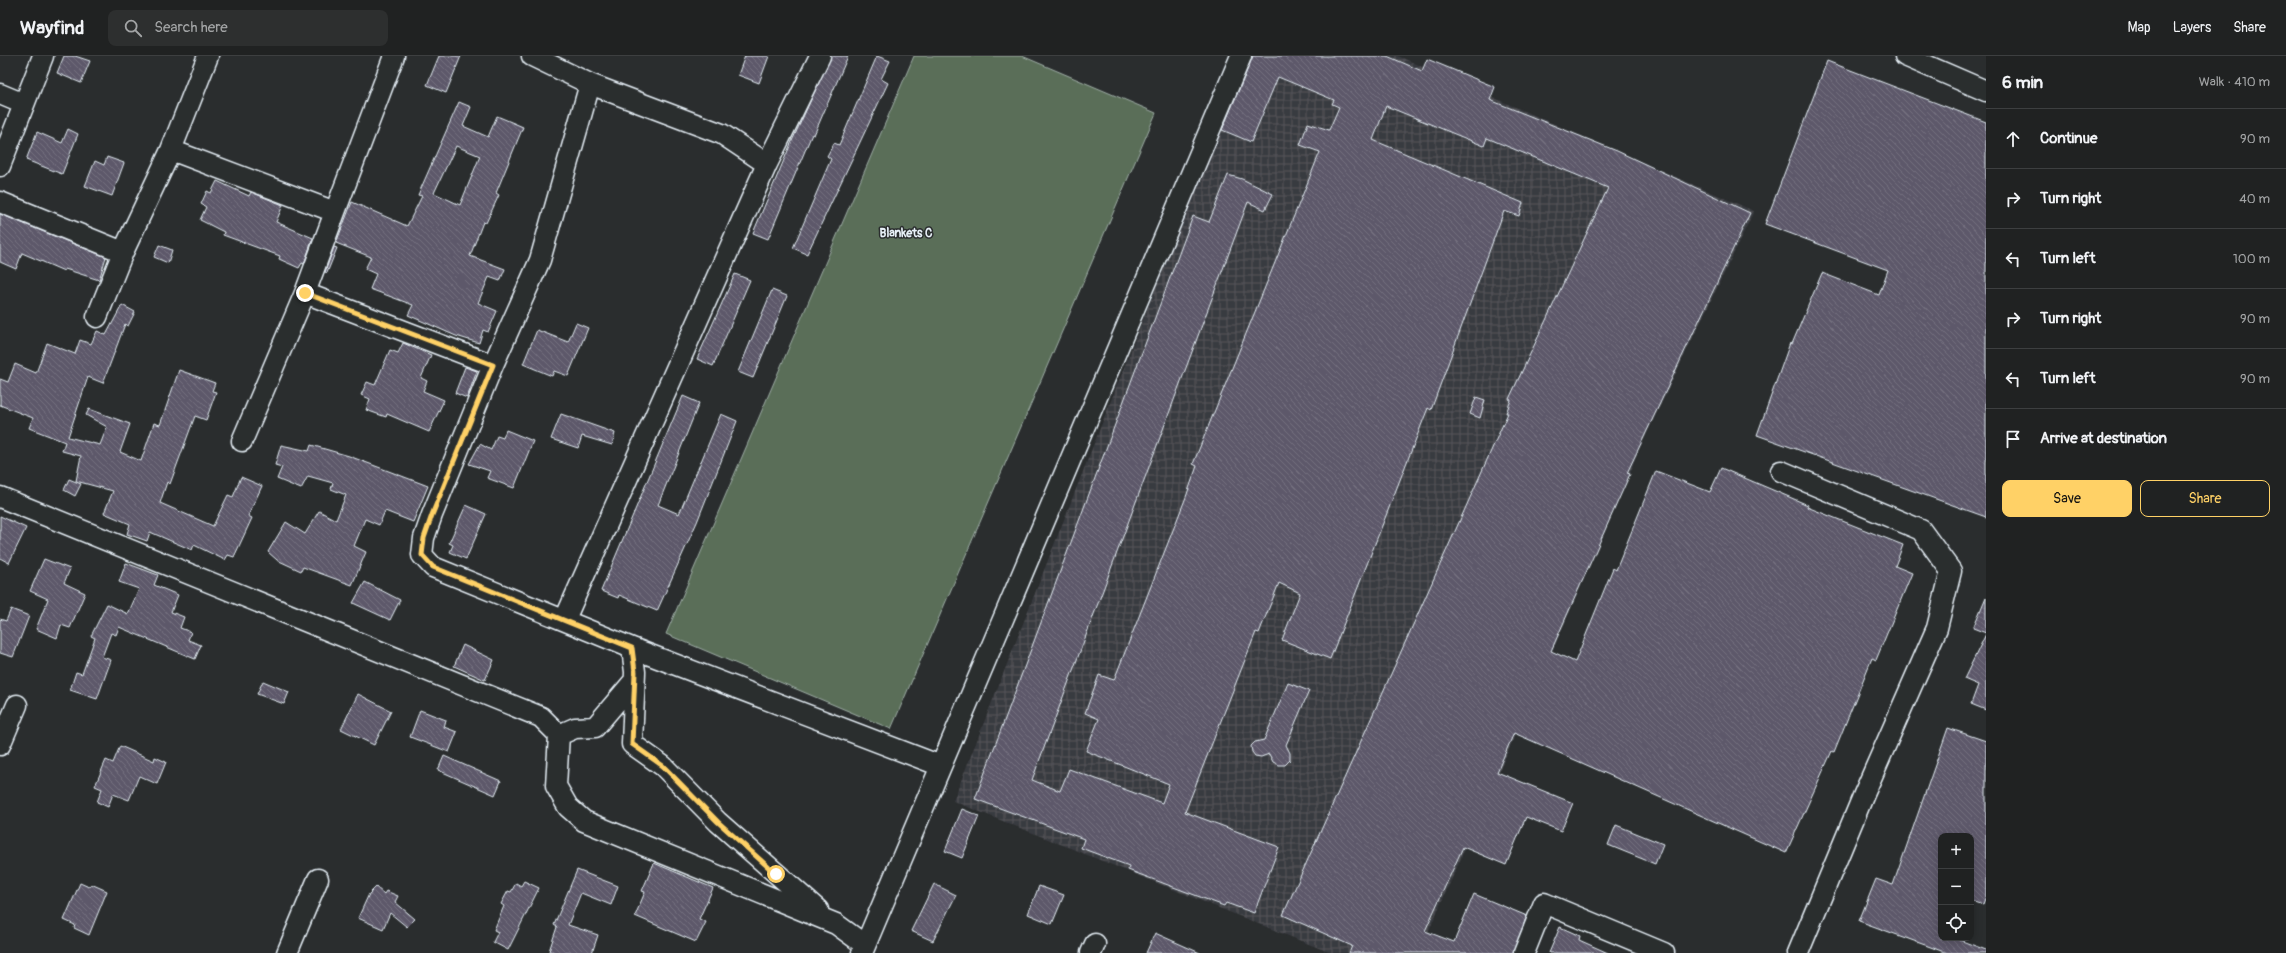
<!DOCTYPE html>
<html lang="en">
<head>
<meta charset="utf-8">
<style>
  :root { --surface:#202222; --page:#2d2f2f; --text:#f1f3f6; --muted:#a2a4a5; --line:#3d3f40; --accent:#ffd166 }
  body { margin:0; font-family:Pangolin,sans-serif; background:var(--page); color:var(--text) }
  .controls { position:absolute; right:12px; bottom:12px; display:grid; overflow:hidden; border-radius:8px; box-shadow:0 2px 10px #0003 }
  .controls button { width:36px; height:36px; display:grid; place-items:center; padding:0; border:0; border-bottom:1px solid var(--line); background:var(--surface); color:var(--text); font:20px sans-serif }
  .stop { position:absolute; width:12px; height:12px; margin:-9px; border:3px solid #ffd166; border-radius:50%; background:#fff }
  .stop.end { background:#ffd166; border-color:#fff; box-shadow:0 1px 4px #0008 }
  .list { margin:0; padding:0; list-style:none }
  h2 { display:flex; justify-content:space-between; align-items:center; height:52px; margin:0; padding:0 16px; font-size:17px }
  h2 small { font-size:13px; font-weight:400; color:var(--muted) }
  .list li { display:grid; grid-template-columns:26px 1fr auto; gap:12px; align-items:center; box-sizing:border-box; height:60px; padding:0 16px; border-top:1px solid var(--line) }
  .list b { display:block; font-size:15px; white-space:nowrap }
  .list em { font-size:13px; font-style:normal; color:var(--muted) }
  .actions { display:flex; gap:8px; padding:12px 16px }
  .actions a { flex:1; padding:9px 0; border:1px solid var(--accent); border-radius:8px; text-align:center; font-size:14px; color:var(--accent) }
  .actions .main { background:var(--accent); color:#111 }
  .icon { flex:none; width:22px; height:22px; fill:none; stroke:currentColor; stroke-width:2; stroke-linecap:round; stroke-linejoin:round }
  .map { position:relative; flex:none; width:1986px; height:897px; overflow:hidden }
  header { display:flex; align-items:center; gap:24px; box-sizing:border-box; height:56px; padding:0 20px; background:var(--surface); border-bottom:1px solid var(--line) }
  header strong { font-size:19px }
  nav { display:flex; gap:22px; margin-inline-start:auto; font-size:14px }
  .search { width:280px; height:36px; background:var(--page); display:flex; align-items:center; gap:10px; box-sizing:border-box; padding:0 14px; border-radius:8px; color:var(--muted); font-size:15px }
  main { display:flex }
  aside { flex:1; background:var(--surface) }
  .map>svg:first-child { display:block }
  .industrial { fill:url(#industrial-grid) }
  .pitch { fill:#5a6e59; stroke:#a1b0a8 }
  .building { fill:url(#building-back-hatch); stroke:#e8f1f8; fill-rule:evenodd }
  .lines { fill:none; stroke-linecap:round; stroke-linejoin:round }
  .minor-casing { stroke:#e8f1f8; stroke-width:23 }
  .minor { stroke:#2a2d2e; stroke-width:20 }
  .route { stroke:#ffd166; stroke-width:5 }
  .labels { text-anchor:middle; stroke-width:3; stroke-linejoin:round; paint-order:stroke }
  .quarter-label { font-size:12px; font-weight:bold; fill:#e8f1f8; stroke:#2a2d2e }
</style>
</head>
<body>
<header>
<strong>Wayfind</strong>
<div class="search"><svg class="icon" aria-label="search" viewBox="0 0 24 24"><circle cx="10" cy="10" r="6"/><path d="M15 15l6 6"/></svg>Search here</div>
<nav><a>Map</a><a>Layers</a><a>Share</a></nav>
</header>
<main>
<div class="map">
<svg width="1986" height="897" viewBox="0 0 1986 897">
  <defs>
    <pattern id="industrial-grid" width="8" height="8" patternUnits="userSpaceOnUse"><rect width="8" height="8" fill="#393a40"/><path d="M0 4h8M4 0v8" fill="none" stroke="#56575c"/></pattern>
    <pattern id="building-back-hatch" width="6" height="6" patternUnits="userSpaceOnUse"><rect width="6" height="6" fill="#5d596a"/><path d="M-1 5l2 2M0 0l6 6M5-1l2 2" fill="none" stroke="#747180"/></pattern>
  </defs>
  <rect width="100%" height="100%" fill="#2a2d2e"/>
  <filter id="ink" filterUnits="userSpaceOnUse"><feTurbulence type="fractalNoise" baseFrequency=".025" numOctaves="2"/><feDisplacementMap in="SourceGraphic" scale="8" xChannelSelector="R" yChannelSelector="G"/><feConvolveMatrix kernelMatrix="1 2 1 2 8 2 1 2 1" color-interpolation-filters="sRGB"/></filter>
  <g filter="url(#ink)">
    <path class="industrial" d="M 1247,0 L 1398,0 L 1754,155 L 1635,402 L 1630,419 L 1419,897 L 1331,897 L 953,745 Z"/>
    <path class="pitch" d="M 914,0 L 1022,0 L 1156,57 L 891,673 L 666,578 Z"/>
    <path class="building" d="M 64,0 L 75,0 L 90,5 L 81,27 L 57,17 Z
      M 439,0 L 461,0 L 446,37 L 427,29 Z
      M 745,0 L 769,0 L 759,27 L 738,19 Z
      M 831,0 L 848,0 L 814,79 L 812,78 L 768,183 L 753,177 L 792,85 Z
      M 877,0 L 890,5 L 881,23 L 888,27 L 807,198 L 793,192 L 831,103 L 827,100 L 834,87 L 839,89 Z
      M 1253,0 L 1387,0 L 1422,15 L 1427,3 L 1495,31 L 1490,44 L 1617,95 L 1750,157 L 1627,417 L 1630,418 L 1551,595 L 1575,606 L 1613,512 L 1616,514 L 1656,415 L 1710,436 L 1721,412 L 1808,449 L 1807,451 L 1903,489 L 1895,510 L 1912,517 L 1876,604 L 1872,602 L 1834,696 L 1832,695 L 1786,797 L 1514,677 L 1497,716 L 1573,747 L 1561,775 L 1526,761 L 1506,809 L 1463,791 L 1425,875 L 1454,886 L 1474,838 L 1527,860 L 1513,897 L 1349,897 L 1352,890 L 1283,859 L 1508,357 L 1506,357 L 1511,344 L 1509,343 L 1608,132 L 1487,82 L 1484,90 L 1386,50 L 1373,84 L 1523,147 L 1519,160 L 1504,155 L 1431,354 L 1428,352 L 1330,603 L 1282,584 L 1300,537 L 1279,527 L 1259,577 L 1256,576 L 1185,756 L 1279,791 L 1254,857 L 1226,847 L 1224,850 L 1128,814 L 1129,810 L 1081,792 L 1084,783 L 975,743 L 1193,160 L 1209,166 L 1228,119 L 1242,123 L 1273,138 L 1265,154 L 1248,146 L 1032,724 L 1060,735 L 1069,713 L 1162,747 L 1169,728 L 1086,695 L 1099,663 L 1085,657 L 1099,619 L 1114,624 L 1186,441 L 1197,410 L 1193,408 L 1320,96 L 1300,89 L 1308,67 L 1329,74 L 1339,51 L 1332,48 L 1334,44 L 1278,21 L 1251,86 L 1222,74 Z
      M 1827,5 L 1986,66 L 1986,461 L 1757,379 L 1790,287 L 1792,288 L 1822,217 L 1879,239 L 1888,214 L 1765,168 Z
      M 459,46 L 471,51 L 463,70 L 488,81 L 497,60 L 523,71 L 496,137 L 499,139 L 486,167 L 483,166 L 470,200 L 505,213 L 500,225 L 489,221 L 478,247 L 497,255 L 488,276 L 483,274 L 479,287 L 456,280 L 408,259 L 413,249 L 370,233 L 376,218 L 365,213 L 371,201 L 336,187 L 352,146 L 407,170 L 422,140 L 418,139 ZM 456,90 L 480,100 L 460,149 L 434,137 Z
      M 68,73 L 78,78 L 62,118 L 26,104 L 37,76 L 62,87 Z
      M 107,101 L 124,107 L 112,140 L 85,130 L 95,105 L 104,109 Z
      M 217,125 L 249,140 L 251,136 L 283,149 L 276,166 L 313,182 L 304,208 L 302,207 L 299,212 L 279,203 L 280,200 L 223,179 L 224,176 L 200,164 L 206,151 L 201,148 L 207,135 L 211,137 Z
      M 0,158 L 106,201 L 99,224 L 65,213 L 64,215 L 22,197 L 16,213 L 0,206 Z
      M 159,189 L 172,194 L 168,207 L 154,201 Z
      M 334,191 L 337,192 L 327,217 L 325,216 Z
      M 735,218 L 750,224 L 713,310 L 697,303 Z
      M 772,234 L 787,240 L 753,322 L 738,316 Z
      M 122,249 L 135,256 L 128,270 L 125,268 L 103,327 L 88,321 L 68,381 L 100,389 L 107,371 L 86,359 L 89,353 L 130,368 L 120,396 L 141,405 L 154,367 L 160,369 L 179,314 L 215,327 L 212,335 L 216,336 L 206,364 L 195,360 L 170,428 L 167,426 L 160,447 L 213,470 L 228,439 L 233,441 L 241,421 L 262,430 L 248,460 L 252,462 L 234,501 L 228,499 L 225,504 L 194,489 L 192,494 L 150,476 L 147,485 L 127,478 L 130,468 L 104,457 L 113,435 L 76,425 L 81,400 L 62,395 L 65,386 L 29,372 L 33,362 L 0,349 L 0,323 L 8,326 L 15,308 L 36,317 L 47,287 L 75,298 L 80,284 L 91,288 L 97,275 L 106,279 Z
      M 576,267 L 588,272 L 568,320 L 554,315 L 552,320 L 523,308 L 537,274 L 568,286 Z
      M 403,287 L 431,299 L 421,322 L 427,325 L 423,335 L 444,344 L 429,376 L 387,358 L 386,361 L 366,354 L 370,343 L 361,339 L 367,326 L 375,329 L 390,294 L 398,297 Z
      M 465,311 L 477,315 L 467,342 L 455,337 Z
      M 683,340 L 699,347 L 658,449 L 679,458 L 721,358 L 737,365 L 697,466 L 657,555 L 619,539 L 618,542 L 601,535 Z
      M 1476,341 L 1485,344 L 1480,362 L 1470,358 Z
      M 561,358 L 615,377 L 612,389 L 582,380 L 578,392 L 551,383 Z
      M 506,374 L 533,385 L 514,432 L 487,422 L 490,415 L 469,408 L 480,388 L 491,394 L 497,380 L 503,382 Z
      M 281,389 L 309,395 L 311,389 L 349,400 L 428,430 L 413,466 L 385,455 L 379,469 L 365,463 L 354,490 L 366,496 L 352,529 L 303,511 L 301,515 L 277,504 L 268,496 L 286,466 L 305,478 L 319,455 L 336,464 L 346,439 L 331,433 L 333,427 L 308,420 L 301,433 L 277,423 L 282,411 L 275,409 Z
      M 69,423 L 81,428 L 75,440 L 64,434 Z
      M 466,449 L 486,458 L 466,503 L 450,496 L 453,489 L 449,487 Z
      M 0,460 L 26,472 L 9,507 L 0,502 Z
      M 44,503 L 70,513 L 64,527 L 85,537 L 70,572 L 61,569 L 57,582 L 36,573 L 48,543 L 30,535 Z
      M 126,507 L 158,519 L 154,529 L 178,539 L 171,556 L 184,561 L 180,572 L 191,576 L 188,584 L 201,589 L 195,603 L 119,571 L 116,579 L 111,577 L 102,601 L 111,604 L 97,643 L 70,634 L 76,616 L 82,618 L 95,582 L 91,580 L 107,548 L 128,558 L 139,533 L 119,526 Z
      M 365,526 L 400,544 L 390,564 L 353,547 Z
      M 1986,541 L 1986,577 L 1973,572 Z
      M 11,553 L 29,560 L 13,601 L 0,597 L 0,563 L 6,565 Z
      M 1986,578 L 1986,654 L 1971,648 L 1978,629 L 1964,623 Z
      M 463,589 L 494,604 L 485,624 L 454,610 Z
      M 263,625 L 289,636 L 284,648 L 257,638 Z
      M 1288,627 L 1309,635 L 1286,689 L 1290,697 L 1290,704 L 1285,709 L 1279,709 L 1273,706 L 1269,698 L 1261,701 L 1255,700 L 1252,696 L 1251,690 L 1255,686 L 1264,684 Z
      M 358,638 L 391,655 L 374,689 L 341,673 Z
      M 420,654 L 446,664 L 444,671 L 457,676 L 449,696 L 410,681 Z
      M 1948,672 L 1986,685 L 1986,840 L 1983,848 L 1971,844 L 1971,780 L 1941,780 L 1941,882 L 1954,882 L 1986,894 L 1986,897 L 1947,897 L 1859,865 L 1876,823 L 1893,829 Z
      M 120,690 L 154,705 L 155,701 L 166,706 L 157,728 L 139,720 L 129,744 L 113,738 L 108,751 L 97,746 L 102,733 L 95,730 L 106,704 L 113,707 Z
      M 444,700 L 501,725 L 495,739 L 438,714 Z
      M 962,753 L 979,760 L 962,802 L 945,795 Z
      M 1616,769 L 1663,788 L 1655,808 L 1608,789 Z
      M 654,807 L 713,832 L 699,863 L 706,866 L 696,886 L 635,860 L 645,836 L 642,835 Z
      M 577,814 L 618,830 L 611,849 L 581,837 L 568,869 L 598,879 L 592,897 L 556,897 L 549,895 L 557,871 L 554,869 Z
      M 524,825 L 539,832 L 508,894 L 493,886 L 498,876 L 494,874 L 504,850 L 501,848 L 508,835 L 511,836 L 516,827 L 521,830 Z
      M 80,827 L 89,831 L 91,828 L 107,835 L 89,879 L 74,872 L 75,869 L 64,864 Z
      M 934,828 L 956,839 L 933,885 L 911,875 Z
      M 1039,830 L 1064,839 L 1052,868 L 1028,858 Z
      M 376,831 L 384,838 L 386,835 L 398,840 L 395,846 L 415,863 L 407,871 L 390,857 L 383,873 L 358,862 L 369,838 Z
      M 1560,871 L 1580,880 L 1579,884 L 1608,897 L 1549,897 Z
      M 1155,877 L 1200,897 L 1146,897 Z"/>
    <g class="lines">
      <defs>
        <path id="minor" d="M 532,0 L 590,28 L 722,78 L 767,108
          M 1905,0 L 1986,35
          M 590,28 L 540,204 L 493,309 L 432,459 L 424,482 L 422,499 L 433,511 L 632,592 L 941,710
          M 0,38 L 24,48
          M 171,94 L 335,156 L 305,237 L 493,309
          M 0,110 L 43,0
          M 0,146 L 123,196
          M 335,156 L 394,0
          M 97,261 L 123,196 L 171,94 L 208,0
          M 242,385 L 305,237
          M 1781,415 L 1921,474 L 1951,515 L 1937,572 L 1864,738 L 1798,897
          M 0,441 L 541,661 L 559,679 L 556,730 L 568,751 L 584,765 L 836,868 L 865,889
          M 565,563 L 767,108 L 820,0
          M 632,592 L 635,616 L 632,688 L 663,710 L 718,766 L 818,854
          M 559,679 L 575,672 L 595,671 L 634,625
          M 0,689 L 17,649
          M 287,897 L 318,823
          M 862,897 L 1241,0
          M 1091,897 L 1095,888
          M 1524,897 L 1544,847 L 1664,897"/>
      </defs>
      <use href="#minor" class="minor-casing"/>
      <use href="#minor" class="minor"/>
    </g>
  </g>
  <g class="lines" filter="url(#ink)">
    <path class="route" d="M 305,237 L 493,309 L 432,459 L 424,482 L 422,499 L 433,511 L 632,592 L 635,616 L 632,688 L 663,710 L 718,766 L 776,818"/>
  </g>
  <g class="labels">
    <g class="quarter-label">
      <text x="906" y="181">Blankets C</text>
    </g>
  </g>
</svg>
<div class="controls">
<button>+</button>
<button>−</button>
<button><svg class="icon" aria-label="locate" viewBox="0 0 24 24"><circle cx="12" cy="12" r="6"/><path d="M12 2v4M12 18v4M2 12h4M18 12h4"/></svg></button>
</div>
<div class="stop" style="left:776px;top:818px"></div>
<div class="stop end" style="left:305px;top:237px"></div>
</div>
<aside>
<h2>6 min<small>Walk · 410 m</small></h2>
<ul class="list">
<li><svg class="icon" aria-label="ahead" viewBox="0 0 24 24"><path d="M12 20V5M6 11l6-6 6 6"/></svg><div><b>Continue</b></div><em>90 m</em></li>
<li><svg class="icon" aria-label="right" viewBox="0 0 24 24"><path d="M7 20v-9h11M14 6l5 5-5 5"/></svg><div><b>Turn right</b></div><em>40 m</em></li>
<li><svg class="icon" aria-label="left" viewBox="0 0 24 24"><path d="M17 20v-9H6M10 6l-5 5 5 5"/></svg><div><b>Turn left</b></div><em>100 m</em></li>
<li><svg class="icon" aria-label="right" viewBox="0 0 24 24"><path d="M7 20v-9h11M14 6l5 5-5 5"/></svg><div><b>Turn right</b></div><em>90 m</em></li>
<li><svg class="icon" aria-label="left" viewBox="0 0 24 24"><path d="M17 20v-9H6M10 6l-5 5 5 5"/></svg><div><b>Turn left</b></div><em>90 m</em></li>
<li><svg class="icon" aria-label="arrive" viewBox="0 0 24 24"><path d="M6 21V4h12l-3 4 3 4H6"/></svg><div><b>Arrive at destination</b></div></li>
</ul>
<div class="actions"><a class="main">Save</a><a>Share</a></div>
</aside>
</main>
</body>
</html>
